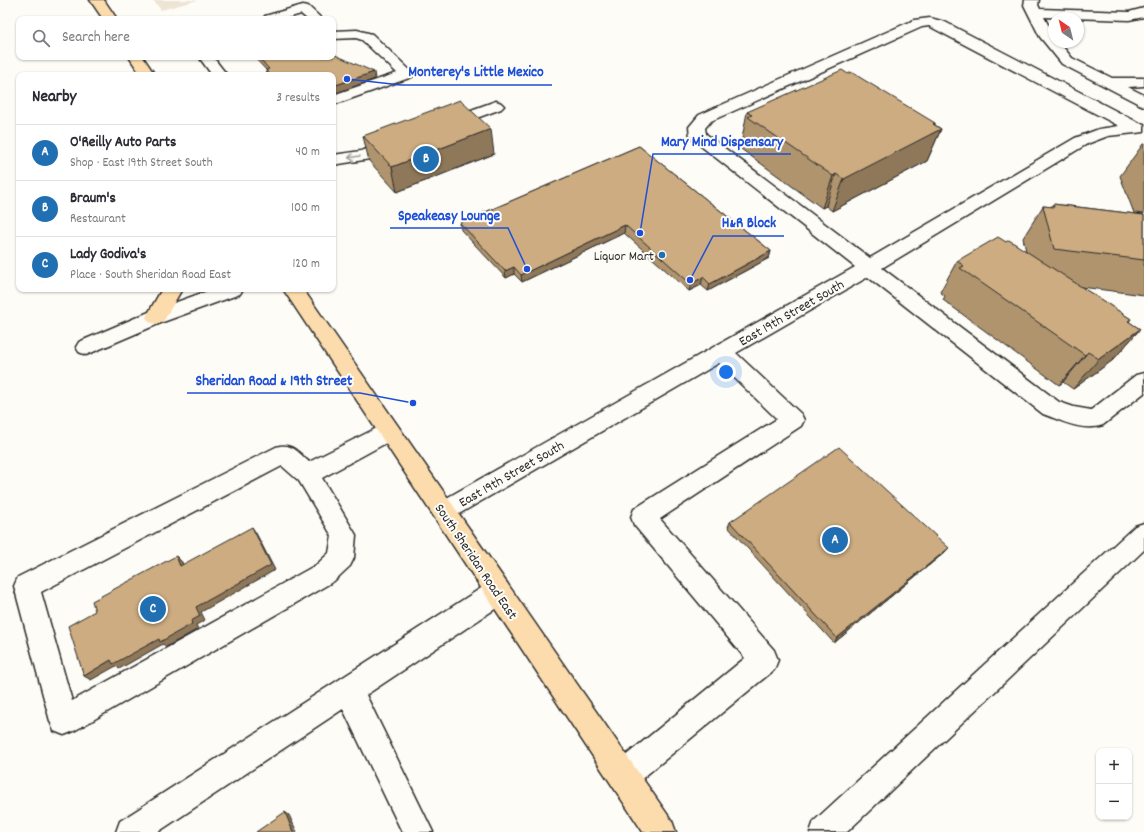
<!DOCTYPE html>
<html lang="en">
<head>
<meta charset="utf-8">
<style>
  :root { --surface:#fff; --page:#f2f2f3; --text:#2b2b33; --muted:#7c7c81; --line:#e1e1e2; --accent:#1f6fb2 }
  body { margin:0; font-family:Dekko,sans-serif; background:var(--page); color:var(--text) }
  .controls { position:absolute; right:12px; bottom:12px; display:grid; overflow:hidden; border-radius:8px; box-shadow:0 1px 3px #0004 }
  .controls button { width:36px; height:36px; display:grid; place-items:center; padding:0; border:0; border-bottom:1px solid var(--line); background:var(--surface); color:var(--text); font:20px sans-serif }
  .compass { position:absolute; left:1048px; top:12px; width:36px; height:36px; border-radius:50%; background:var(--surface); box-shadow:0 1px 3px #0004; rotate:325deg }
  .you { position:absolute; left:726px; top:372px; width:14px; height:14px; margin:-10px; border:3px solid #fff; border-radius:50%; background:#1a73e8; box-shadow:0 0 0 6px #1a73e833 }
  .badge { display:grid; place-items:center; width:26px; height:26px; border-radius:50%; background:var(--accent); color:#fff; font-size:13px; font-weight:700 }
  .pin { position:absolute; translate:-50% -50%; border:2px solid #fff; box-shadow:0 1px 4px #0006 }
  .list { margin:0; padding:0; list-style:none }
  h2 { display:flex; justify-content:space-between; align-items:center; height:52px; margin:0; padding:0 16px; font-size:17px }
  h2 small { font-size:13px; font-weight:400; color:var(--muted) }
  .list li { display:grid; grid-template-columns:26px 1fr auto; gap:12px; align-items:center; box-sizing:border-box; height:56px; padding:0 16px; border-top:1px solid var(--line) }
  .list b { display:block; font-size:15px; white-space:nowrap }
  .list p { margin:0; font-size:13px; white-space:nowrap; color:var(--muted) }
  .list em { font-size:13px; font-style:normal; color:var(--muted) }
  .icon { flex:none; width:22px; height:22px; fill:none; stroke:currentColor; stroke-width:2; stroke-linecap:round; stroke-linejoin:round }
  .map { position:relative; flex:none; width:1144px; height:832px; overflow:hidden }
  .search { position:absolute; background:var(--surface); box-shadow:0 1px 3px #0004; left:16px; top:16px; width:320px; height:44px; display:flex; align-items:center; gap:10px; box-sizing:border-box; padding:0 14px; border-radius:8px; color:var(--muted); font-size:15px }
  .panel { position:absolute; background:var(--surface); box-shadow:0 1px 3px #0004; left:16px; top:72px; width:320px; height:220px; border-radius:8px }
  .map>svg:first-child { display:block }
  .built { fill:#eee4d3 }
  .lines { fill:none; stroke-linecap:round; stroke-linejoin:round }
  .minor-casing { stroke:#2b2b2b; stroke-width:3 }
  .major-casing { stroke:#2b2b2b; stroke-width:3 }
  .minor { fill:#fdfcf7; fill-rule:evenodd }
  .major { fill:#fcdcac; fill-rule:evenodd }
  .wall { fill:#af946e; stroke:#2b2b2b }
  .shaded-wall { fill:#8f785a; stroke:#2b2b2b }
  .building { fill:#ccac80; stroke:#2b2b2b }
  .oneway { stroke:#9e9e9b }
  .poi-dot { fill:#1f6fb2; stroke:#fdfcf7; stroke-width:1.5 }
  .labels { text-anchor:middle; stroke-width:4; stroke-linejoin:round; paint-order:stroke }
  .poi-label { font-size:14px; fill:#2b2b2b; stroke:#fdfcf7; text-anchor:end }
  .street-label { font-size:14px; fill:#2b2b2b; stroke:#fdfcf7 }
  .leader { fill:none; stroke:#1d4ed8; stroke-width:1.5 }
  .callout-dot { fill:#1d4ed8; stroke:#fdfcf7; stroke-width:1.5 }
  .callout-label { font-size:15px; text-anchor:middle; font-weight:bold; fill:#1d4ed8; stroke:#fdfcf7; stroke-width:4; stroke-linejoin:round; paint-order:stroke }
</style>
</head>
<body>
<div class="map">
<svg width="1144" height="832" viewBox="0 0 1144 832">
  <rect width="100%" height="100%" fill="#fdfcf7"/>
  <filter id="ink" filterUnits="userSpaceOnUse"><feTurbulence type="fractalNoise" baseFrequency=".025" numOctaves="2"/><feDisplacementMap in="SourceGraphic" scale="8" xChannelSelector="R" yChannelSelector="G"/><feConvolveMatrix kernelMatrix="1 2 1 2 8 2 1 2 1" color-interpolation-filters="sRGB"/></filter>
  <g filter="url(#ink)">
    <path class="built" d="M 153,0 L 198,0 L 161,10 Z"/>
    <g class="lines">
      <defs>
        <path id="minor" d="M 1025,0 L 1039,0 L 1038,5 L 1040,9 L 1129,12 L 1144,8 L 1144,17 L 1129,20 L 1044,17 L 1054,36 L 1054,42 L 1059,42 L 1072,58 L 1112,78 L 1144,78 L 1144,86 L 1128,87 L 1144,95 L 1144,106 L 1139,104 L 1062,64 L 1040,37 L 1024,5 Z
          M 303,5 L 308,6 L 322,19 L 307,19 L 301,14 L 284,19 L 263,19 L 265,16 Z
          M 930,18 L 945,22 L 1139,123 L 1144,124 L 1144,132 L 1108,136 L 1087,144 L 882,268 L 1059,402 L 1074,407 L 1091,410 L 1136,375 L 1144,373 L 1144,393 L 1103,425 C 1083,432 1062,421 1043,414 L 868,277 L 736,353 L 801,414 L 804,420 L 801,426 L 660,519 L 774,650 L 778,660 L 774,670 L 633,786 L 623,791 L 613,786 L 608,776 L 613,766 L 745,658 L 634,525 L 631,517 L 634,509 L 777,419 L 719,363 L 452,518 L 444,522 L 436,518 L 432,511 L 436,504 L 855,267 L 692,139 L 690,136 L 689,127 L 699,115 L 914,20 ZM 929,26 L 1119,126 L 1099,129 L 1075,138 L 870,258 L 706,134 L 705,128 L 711,121 L 922,27 Z
          M 357,30 L 372,34 L 414,74 L 412,77 L 333,105 L 333,95 L 397,73 L 362,40 L 356,38 L 333,39 L 333,31 Z
          M 199,57 L 213,57 L 227,75 L 212,75 Z
          M 496,101 L 501,103 L 504,106 L 501,109 L 447,129 L 441,127 L 439,124 L 441,121 Z
          M 396,138 L 402,140 L 404,143 L 402,146 L 370,159 L 333,165 L 333,155 L 361,151 Z
          M 213,289 L 243,289 L 240,294 L 163,322 L 86,355 L 79,352 L 76,347 L 79,342 L 149,312 Z
          M 389,422 L 397,425 L 400,431 L 397,437 L 322,478 L 356,535 L 354,558 L 350,566 L 334,581 L 74,731 L 64,735 L 54,731 L 50,721 L 14,586 L 18,577 L 276,447 C 291,442 298,452 309,462 ZM 282,466 L 299,481 L 332,536 L 329,553 L 316,565 L 72,701 L 41,592 Z
          M 1144,523 L 1144,550 L 847,832 L 810,832 L 814,821 L 1135,526 Z
          M 498,580 L 507,583 L 511,592 L 507,601 L 366,695 L 433,832 L 402,832 L 343,709 L 158,832 L 116,832 L 120,821 L 489,583 Z"/>
        <path id="major" d="M 90,0 L 104,0 L 117,19 L 103,19 Z
          M 129,57 L 143,57 L 155,75 L 141,75 Z
          M 162,289 L 182,289 L 163,322 L 156,324 L 149,322 L 146,317 Z
          M 283,289 L 303,289 L 672,821 L 676,832 L 643,832 Z"/>
      </defs>
      <use href="#minor" class="minor-casing"/>
      <use href="#major" class="major-casing"/>
      <use href="#minor" class="minor"/>
      <use href="#major" class="major"/>
    </g>
    <path class="wall" d="M 254,57 L 306,57 L 375,79 L 333,94 L 333,75 L 267,75 L 266,70 Z
      M 747,112 L 935,123 L 935,125 L 941,129 L 927,161 L 832,211 L 826,206 L 822,208 L 741,149 L 742,145 L 741,144 Z
      M 363,136 L 494,154 L 397,192 L 369,161 Z
      M 1143,144 L 1144,144 L 1144,214 L 1134,213 L 1120,176 Z
      M 639,146 L 771,251 L 769,258 L 708,291 L 701,285 L 689,291 L 624,233 L 522,282 L 514,274 L 506,278 L 461,230 L 460,223 Z
      M 1053,204 L 1144,215 L 1144,295 L 1081,287 L 1131,319 L 1129,322 L 1140,329 L 1113,360 L 1073,389 L 1063,382 L 1059,385 L 943,300 L 945,296 L 940,292 L 957,261 L 1006,242 L 1026,251 L 1023,238 L 1043,206 L 1051,207 Z
      M 730,522 L 949,548 L 944,553 L 834,643 L 728,527 Z"/>
    <path class="shaded-wall" d="M 374,72 L 375,79 L 333,94 L 333,86 Z
      M 935,123 L 931,134 L 941,129 L 927,161 L 832,211 L 844,179 Z
      M 491,129 L 494,154 L 397,192 L 392,167 Z
      M 836,174 L 826,206 L 822,208 L 833,176 Z
      M 625,225 L 624,233 L 522,282 L 521,275 Z
      M 771,251 L 769,258 L 708,291 L 710,284 Z
      M 514,267 L 514,274 L 506,278 L 505,271 Z
      M 703,277 L 701,285 L 689,291 L 691,284 Z
      M 1140,329 L 1113,360 L 1073,389 L 1099,359 Z
      M 1088,352 L 1063,382 L 1059,385 L 1085,355 Z
      M 252,527 L 256,533 L 275,570 L 201,612 L 205,620 L 196,625 L 198,629 L 166,647 L 163,644 L 119,669 L 116,666 L 91,680 L 84,676 L 111,660 L 191,621 L 196,607 Z
      M 949,548 L 944,553 L 834,643 L 837,638 Z
      M 176,556 L 182,562 L 185,571 L 180,566 Z
      M 285,812 L 289,815 L 297,832 L 293,832 Z"/>
    <path class="building" d="M 333,54 L 374,72 L 333,86 L 333,75 L 270,75 L 266,70 L 269,69 L 258,57 L 333,57 Z
      M 842,70 L 848,74 L 851,72 L 935,123 L 933,124 L 941,129 L 844,179 L 836,174 L 833,176 L 748,117 L 752,115 L 747,112 Z
      M 460,100 L 491,129 L 392,167 L 363,136 Z
      M 639,146 L 771,251 L 710,284 L 703,277 L 691,284 L 625,225 L 521,275 L 514,267 L 505,271 L 460,223 Z
      M 1053,204 L 1144,215 L 1144,260 L 1054,249 L 1043,206 L 1054,207 Z
      M 998,237 L 1006,242 L 1009,240 L 1131,319 L 1128,321 L 1140,329 L 1099,359 L 1088,352 L 1085,355 L 960,268 L 964,266 L 957,261 Z
      M 839,447 L 949,548 L 837,638 L 730,522 Z
      M 252,527 L 271,565 L 196,607 L 200,616 L 191,621 L 192,624 L 160,642 L 159,639 L 113,664 L 111,660 L 84,676 L 68,626 L 95,611 L 92,601 L 176,556 L 180,566 Z
      M 285,812 L 293,832 L 256,832 Z"/>
    <defs><path id="oneway-shaft" d="M-6 0H5M1.5-3L5.5 0L1.5 3" fill="none" stroke-width="1.6" stroke-linecap="round" stroke-linejoin="round"/></defs>
    <use class="oneway" href="#oneway-shaft" transform="translate(354 157) rotate(171)"/>
  </g>
  <circle class="poi-dot" cx="662" cy="255" r="4"/>
  <g class="labels">
    <g class="poi-label">
      <text x="654" y="260">Liquor Mart</text>
    </g>
    <g class="street-label">
      <text transform="translate(791 312) rotate(-30)" y="5">East 19th Street South</text>
      <text transform="translate(511 473) rotate(-30)" y="5">East 19th Street South</text>
      <text transform="translate(477 561) rotate(56)" y="5">South Sheridan Road East</text>
    </g>
  </g>
  <path class="leader" d="M347 79L401 85H552M640 233L653 154H791M527 269L508 228H390M690 280L713 236H784M413 403L360 393H187"/>
  <g class="callout-dot">
    <circle cx="347" cy="79" r="4"/>
    <circle cx="640" cy="233" r="4"/>
    <circle cx="527" cy="269" r="4"/>
    <circle cx="690" cy="280" r="4"/>
    <circle cx="413" cy="403" r="4"/>
  </g>
  <g class="callout-label">
    <text x="476" y="76">Monterey's Little Mexico</text>
    <text x="722" y="146">Mary Mind Dispensary</text>
    <text x="449" y="220">Speakeasy Lounge</text>
    <text x="749" y="227">H&amp;R Block</text>
    <text x="274" y="385">Sheridan Road &amp; 19th Street</text>
  </g>
</svg>
<div class="controls">
<button>+</button>
<button>−</button>
</div>
<svg class="compass" viewBox="-18 -18 36 36"><path d="M0-13l5 13h-10z" fill="#e53935"/><path d="M0 13l5-13h-10z" fill="#7c7c81"/></svg>
<div class="you"></div>
<div class="pin badge" style="left:835px;top:540px">A</div>
<div class="pin badge" style="left:426px;top:159px">B</div>
<div class="pin badge" style="left:153px;top:609px">C</div>
<div class="search"><svg class="icon" aria-label="search" viewBox="0 0 24 24"><circle cx="10" cy="10" r="6"/><path d="M15 15l6 6"/></svg>Search here</div>
<section class="panel">
<h2>Nearby<small>3 results</small></h2>
<ul class="list">
<li><span class="badge">A</span><div><b>O'Reilly Auto Parts</b><p>Shop · East 19th Street South</p></div><em>40 m</em></li>
<li><span class="badge">B</span><div><b>Braum's</b><p>Restaurant</p></div><em>100 m</em></li>
<li><span class="badge">C</span><div><b>Lady Godiva's</b><p>Place · South Sheridan Road East</p></div><em>120 m</em></li>
</ul>
</section>
</div>
</body>
</html>
